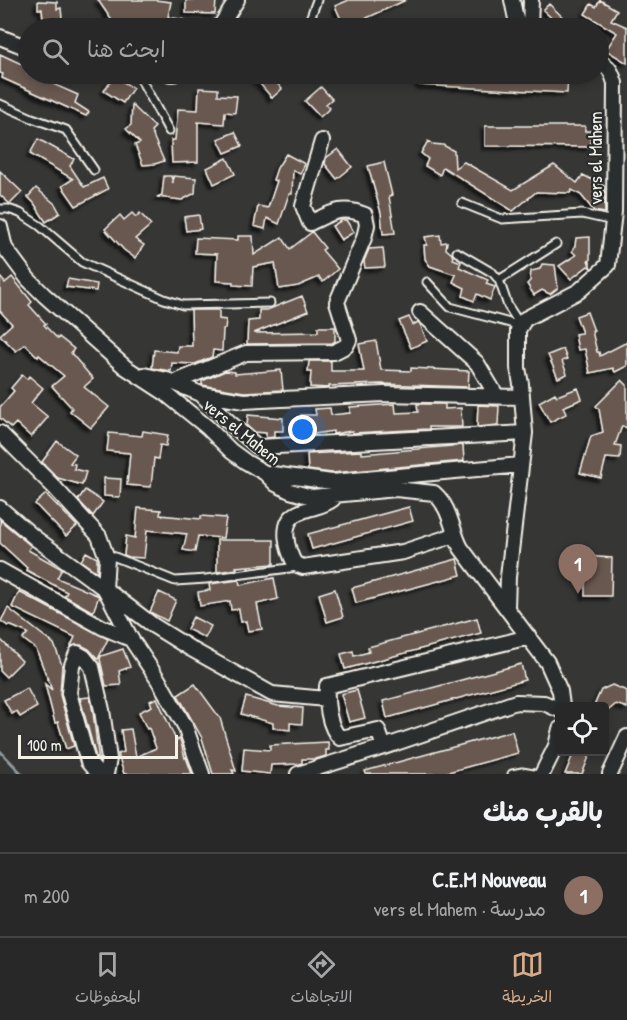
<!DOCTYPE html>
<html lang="ar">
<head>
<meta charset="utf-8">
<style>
  :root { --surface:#282828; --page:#303030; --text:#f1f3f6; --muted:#a5a6a8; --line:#444445; --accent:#d6ab8b }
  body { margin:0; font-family:"Patrick Hand","Playpen Sans Arabic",sans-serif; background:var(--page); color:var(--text); direction:rtl }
  .controls { position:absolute; right:18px; bottom:18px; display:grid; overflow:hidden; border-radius:6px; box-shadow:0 3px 9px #0003 }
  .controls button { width:54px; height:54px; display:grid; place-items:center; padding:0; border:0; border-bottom:2px solid var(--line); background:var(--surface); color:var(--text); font:30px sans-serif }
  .scale { position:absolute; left:18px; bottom:15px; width:160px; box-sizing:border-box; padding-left:6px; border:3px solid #f4f1e8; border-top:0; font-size:16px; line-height:21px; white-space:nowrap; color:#f4f1e8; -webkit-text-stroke:4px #2a2d2e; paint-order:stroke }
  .you { position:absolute; left:303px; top:430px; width:21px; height:21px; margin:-15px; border:4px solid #fff; border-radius:50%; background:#1a73e8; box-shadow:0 0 0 9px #1a73e833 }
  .badge { display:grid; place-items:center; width:39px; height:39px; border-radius:50%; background:var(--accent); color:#fff; font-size:20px; font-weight:700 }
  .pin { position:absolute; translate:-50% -50px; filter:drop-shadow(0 2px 3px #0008) }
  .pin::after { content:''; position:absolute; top:32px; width:21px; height:18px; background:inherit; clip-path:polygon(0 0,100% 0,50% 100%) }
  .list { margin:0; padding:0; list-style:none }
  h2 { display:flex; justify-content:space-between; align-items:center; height:78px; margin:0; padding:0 24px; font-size:26px }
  h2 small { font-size:20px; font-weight:400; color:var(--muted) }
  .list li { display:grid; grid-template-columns:39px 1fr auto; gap:18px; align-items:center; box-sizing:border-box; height:84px; padding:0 24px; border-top:2px solid var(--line) }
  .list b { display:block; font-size:22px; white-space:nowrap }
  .list p { margin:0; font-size:20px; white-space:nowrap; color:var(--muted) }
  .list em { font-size:20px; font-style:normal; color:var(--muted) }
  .icon { flex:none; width:33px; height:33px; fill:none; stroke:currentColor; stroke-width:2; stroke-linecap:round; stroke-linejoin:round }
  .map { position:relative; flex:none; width:627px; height:774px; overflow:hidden; direction:ltr }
  .search { position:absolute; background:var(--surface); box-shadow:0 3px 9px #0003; left:18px; right:18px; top:18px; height:66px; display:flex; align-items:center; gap:15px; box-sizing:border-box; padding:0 21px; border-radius:33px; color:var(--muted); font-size:22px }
  .sheet { height:162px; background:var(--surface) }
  nav { display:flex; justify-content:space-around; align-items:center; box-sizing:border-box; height:84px; border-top:2px solid var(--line); background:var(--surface); font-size:16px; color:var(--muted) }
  nav a { display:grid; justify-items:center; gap:3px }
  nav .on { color:var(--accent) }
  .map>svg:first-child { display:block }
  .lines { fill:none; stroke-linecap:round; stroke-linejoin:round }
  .stream { stroke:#8d9c9e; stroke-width:3 }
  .building { fill:#67584f; stroke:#f4f1e8; stroke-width:1.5; filter:url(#shadow) }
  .service-casing { stroke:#f4f1e8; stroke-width:11 }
  .minor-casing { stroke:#f4f1e8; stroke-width:18 }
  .service { stroke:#2a2d2e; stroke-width:7 }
  .minor { stroke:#2a2d2e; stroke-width:14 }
  .labels { text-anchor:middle; stroke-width:4.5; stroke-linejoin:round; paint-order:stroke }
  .street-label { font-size:18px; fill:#f4f1e8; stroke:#2a2d2e }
</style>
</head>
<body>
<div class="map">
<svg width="627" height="774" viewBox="0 0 627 774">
  <defs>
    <filter id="shadow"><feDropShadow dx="-3.5" dy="3.5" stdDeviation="1.5" flood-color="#0009"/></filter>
  </defs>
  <rect width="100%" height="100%" fill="#363635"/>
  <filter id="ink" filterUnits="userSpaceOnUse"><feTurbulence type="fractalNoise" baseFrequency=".0167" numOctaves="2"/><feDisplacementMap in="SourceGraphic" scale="12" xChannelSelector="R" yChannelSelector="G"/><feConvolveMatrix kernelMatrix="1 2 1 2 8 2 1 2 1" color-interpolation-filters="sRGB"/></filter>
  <g filter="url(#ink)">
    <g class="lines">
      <path class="stream" d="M 0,751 L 22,774"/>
    </g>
    <path class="building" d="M 98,0 L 155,0 L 171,2 L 168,17 L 186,20 L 185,28 L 167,26 L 167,28 L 117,28 Z
      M 186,0 L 216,0 L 215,14 L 186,13 Z
      M 349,0 L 406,0 L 345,28 L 335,6 Z
      M 600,0 L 617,10 L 611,20 L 627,27 L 627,63 L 606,50 L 617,33 L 585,14 L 591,4 L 596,7 Z
      M 38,1 L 57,2 L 57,9 L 61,8 L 63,28 L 44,28 L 42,9 L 38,9 Z
      M 549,4 L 574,28 L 562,28 L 543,10 Z
      M 0,54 L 28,67 L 28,74 L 46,74 L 58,79 L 55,85 L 78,95 L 75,103 L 89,112 L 86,116 L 2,78 L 3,74 L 0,73 Z
      M 261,74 L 269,74 L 282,89 L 272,98 L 255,78 Z
      M 419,74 L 568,74 L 567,93 L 419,85 Z
      M 114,76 L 133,88 L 123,103 L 104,91 Z
      M 321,87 L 332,99 L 326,104 L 330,108 L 320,117 L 305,101 Z
      M 199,88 L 218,89 L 218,95 L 237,96 L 235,113 L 225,112 L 224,124 L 198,122 L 198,162 L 172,163 L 171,140 L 175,140 L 178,109 L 198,110 Z
      M 132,105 L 155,127 L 151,131 L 164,161 L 155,164 L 143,165 L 135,145 L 140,143 L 126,129 L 131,125 Z
      M 485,126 L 585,126 L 585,131 L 591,131 L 591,147 L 485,146 Z
      M 235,132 L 242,146 L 225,153 L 218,139 Z
      M 38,139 L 74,159 L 70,166 L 84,187 L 103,178 L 108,189 L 76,206 L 62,186 L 73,179 L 30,154 Z
      M 428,141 L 432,144 L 443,145 L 454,151 L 455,168 L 464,162 L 513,190 L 554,165 L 577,183 L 583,175 L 604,186 L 605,213 L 594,211 L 581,195 L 572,190 L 570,193 L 536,192 L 513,211 L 443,167 L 440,175 L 425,166 L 428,159 L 421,153 Z
      M 338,149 L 352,167 L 337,179 L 325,164 L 326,158 Z
      M 286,154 L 305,164 L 300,174 L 293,170 L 292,194 L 289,194 L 279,224 L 267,218 L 265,229 L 254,226 L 258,206 L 268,208 L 277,181 L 273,180 L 277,168 Z
      M 227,158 L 235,174 L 214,184 L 207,168 Z
      M 384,162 L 392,195 L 389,196 L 395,233 L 383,234 L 381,213 L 368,166 Z
      M 0,171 L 22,192 L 10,204 L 0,195 Z
      M 164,176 L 171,176 L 173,183 L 173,176 L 196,178 L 195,193 L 182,200 L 157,197 L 162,195 Z
      M 36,188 L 55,204 L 60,213 L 46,222 L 34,203 L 28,197 Z
      M 132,213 L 136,217 L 140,213 L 151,225 L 135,239 L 144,245 L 135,258 L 124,250 L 105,229 L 120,215 L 124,220 Z
      M 199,215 L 201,229 L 186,231 L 184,217 Z
      M 342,220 L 346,220 L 354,232 L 341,240 L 332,226 Z
      M 312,232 L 325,248 L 322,250 L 338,269 L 323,282 L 319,277 L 298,286 L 279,289 L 275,263 L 253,267 L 252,286 L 233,285 L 233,282 L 216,281 L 217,254 L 195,253 L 196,238 L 238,240 L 238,236 L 253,236 L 254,255 L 282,237 L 290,249 Z
      M 440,235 L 441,243 L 447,242 L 446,249 L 452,254 L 453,259 L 461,262 L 459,267 L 488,280 L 486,284 L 495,287 L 490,300 L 477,294 L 474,301 L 463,296 L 465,288 L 453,282 L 456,275 L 430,266 L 425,259 L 424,245 L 427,245 L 425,237 Z
      M 590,237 L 590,263 L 588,260 L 591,268 L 588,266 L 571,279 L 559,266 L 576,255 L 572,251 L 575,246 L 576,238 Z
      M 383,248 L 385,267 L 365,268 L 364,261 L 369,249 Z
      M 542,264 L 555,265 L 558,288 L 550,294 L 542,290 L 534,295 L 527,284 L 530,281 L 531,271 L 540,269 Z
      M 0,277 L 5,283 L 12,277 L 32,302 L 29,305 L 46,324 L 44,325 L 58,339 L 59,337 L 74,349 L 71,353 L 93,379 L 84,387 L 109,407 L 91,428 L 70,411 L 72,408 L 52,386 L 64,376 L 39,355 L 38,357 L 25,344 L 16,351 L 0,335 L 12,324 L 0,311 Z
      M 68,279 L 97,284 L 96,291 L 66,287 Z
      M 302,296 L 308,311 L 254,333 L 318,332 L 318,327 L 335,327 L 335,341 L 332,343 L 247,344 L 248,321 L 259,320 L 259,310 L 267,310 Z
      M 191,310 L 219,310 L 219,319 L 226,320 L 225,329 L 223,329 L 222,351 L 213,350 L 212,357 L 195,364 L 172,363 L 171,371 L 152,368 L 154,350 L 177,352 L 178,346 L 192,346 Z
      M 587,312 L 594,331 L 592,331 L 597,352 L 599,352 L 600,356 L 627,342 L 627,366 L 615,372 L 613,368 L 590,373 L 585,349 L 578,350 L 575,334 L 582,333 L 576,316 Z
      M 409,317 L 413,325 L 418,322 L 420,324 L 427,341 L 411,348 L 399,321 Z
      M 376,341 L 381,370 L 411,371 L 411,368 L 469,371 L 468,387 L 381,384 L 329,386 L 329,388 L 310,387 L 311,372 L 308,372 L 309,361 L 331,361 L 331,371 L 364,371 L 359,344 Z
      M 563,349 L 567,359 L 562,361 L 567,374 L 558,378 L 548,355 Z
      M 281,370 L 283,390 L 244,392 L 202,385 L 202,381 L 225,371 L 235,372 L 235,374 Z
      M 22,375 L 27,379 L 29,376 L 43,388 L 31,403 L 48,417 L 31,437 L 16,423 L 11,428 L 0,418 L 0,407 L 14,391 L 11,388 Z
      M 622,380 L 627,385 L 627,428 L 622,426 L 615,445 L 621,446 L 620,459 L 606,458 L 601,478 L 580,473 L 591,436 L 603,432 L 599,409 L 596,406 Z
      M 578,388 L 582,399 L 563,407 L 566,414 L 550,422 L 539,402 L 555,393 L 557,396 Z
      M 395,404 L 396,413 L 418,412 L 417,404 L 445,404 L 445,409 L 461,408 L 462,427 L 429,427 L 429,429 L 352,433 L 352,431 L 333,434 L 333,431 L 300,436 L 301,415 L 316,415 L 315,409 L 330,408 L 331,415 L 350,413 L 350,407 Z
      M 478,405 L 499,406 L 498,425 L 477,427 Z
      M 248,415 L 283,418 L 283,431 L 274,431 L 274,437 L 266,438 L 266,433 L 254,432 L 247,426 Z
      M 143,431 L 168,435 L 166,446 L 160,445 L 158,459 L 154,458 L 151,487 L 127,485 L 130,453 L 107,451 L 109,433 L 142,436 Z
      M 57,441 L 76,455 L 70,463 L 75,464 L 74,469 L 86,472 L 82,485 L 58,478 L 42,462 Z
      M 463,445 L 464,461 L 332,473 L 308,470 L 307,454 L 362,451 L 362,454 Z
      M 104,478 L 121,479 L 120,497 L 104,496 Z
      M 85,490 L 103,502 L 93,516 L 78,500 Z
      M 46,494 L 77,526 L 66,536 L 35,504 Z
      M 409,507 L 413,521 L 312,549 L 308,534 Z
      M 138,508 L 161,510 L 160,515 L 201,519 L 201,516 L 226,518 L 223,538 L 198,536 L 195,552 L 183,550 L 187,534 L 147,530 L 144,558 L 129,557 L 124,555 L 126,536 L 135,538 Z
      M 0,520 L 31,546 L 28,550 L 62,569 L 57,578 L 99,596 L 93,612 L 65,596 L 67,592 L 26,570 L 27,568 L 0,543 Z
      M 217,540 L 274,540 L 274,564 L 236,567 L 237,569 L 217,572 Z
      M 86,552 L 97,558 L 97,572 L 81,561 Z
      M 585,556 L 612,558 L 611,596 L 585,596 L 585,575 L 573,574 L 574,561 L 585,562 Z
      M 457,559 L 461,575 L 356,603 L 352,588 Z
      M 274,578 L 278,599 L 257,604 L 262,629 L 248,631 L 246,621 L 241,622 L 239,609 L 231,610 L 230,601 L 200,606 L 198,592 L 210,590 L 209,584 L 239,580 L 240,585 Z
      M 335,589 L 343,617 L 327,622 L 319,594 Z
      M 19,592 L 108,639 L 98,659 L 89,649 L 81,645 L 71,646 L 75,637 L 12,607 Z
      M 159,592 L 176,600 L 167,621 L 150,612 Z
      M 8,608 L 54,644 L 62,665 L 60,695 L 74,746 L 66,749 L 58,722 L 55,723 L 45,684 L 52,690 L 36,649 L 23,639 L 28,633 L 9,625 L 8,626 L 1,621 Z
      M 193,617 L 211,626 L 205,638 L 187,629 Z
      M 477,618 L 481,633 L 345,669 L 341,654 L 353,651 L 354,656 L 369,652 L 368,647 Z
      M 0,639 L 22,661 L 6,677 L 0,671 Z
      M 123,649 L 130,667 L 119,671 L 121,685 L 106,686 L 100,659 L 101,656 Z
      M 521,664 L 525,680 L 387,718 L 383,701 Z
      M 195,684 L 220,718 L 236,771 L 232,770 L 234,774 L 213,774 L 202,738 L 178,695 Z
      M 612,685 L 627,691 L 627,708 L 616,704 L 604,714 L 604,706 L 594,706 L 601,690 Z
      M 27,688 L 37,707 L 20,717 L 17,711 L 12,714 L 4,700 Z
      M 357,690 L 365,718 L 349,722 L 341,694 Z
      M 90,697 L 93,712 L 99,762 L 96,758 L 80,698 Z
      M 246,697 L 278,706 L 303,708 L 302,724 L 290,723 L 290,730 L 273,728 L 273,723 L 241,714 Z
      M 157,698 L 176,740 L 180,739 L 185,758 L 186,757 L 192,774 L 124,774 L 118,754 L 124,752 L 121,730 L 131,729 L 136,757 L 156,748 L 149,728 L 147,729 L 139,712 L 152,706 L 150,701 Z
      M 512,731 L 518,753 L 441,774 L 366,774 L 365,771 Z
      M 328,742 L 329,750 L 326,750 L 326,756 L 316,759 L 302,759 L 302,763 L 299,764 L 271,765 L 270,774 L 242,771 L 244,748 L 270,750 L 270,745 Z
      M 574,752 L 591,752 L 582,774 L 565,774 Z"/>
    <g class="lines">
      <defs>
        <path id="service" d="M 304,28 L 307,27 L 317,0
          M 138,74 L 169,131
          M 206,74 L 211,74
          M 0,104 L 32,118 L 66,130 L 94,170
          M 462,203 L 502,219 L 582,214 L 613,221
          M 0,209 L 8,209 L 20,213 L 40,226 L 82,262 L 164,299 L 183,305 L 270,303
          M 457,252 L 493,273 L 499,280 L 508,306 L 521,326
          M 499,280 L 556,244
          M 427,282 L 450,307 L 521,326
          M 105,553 L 175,581 L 206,579 L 297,567
          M 512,774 L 522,772 L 534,774"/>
        <path id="minor" d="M 512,0 L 516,19 L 521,28
          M 219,28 L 237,0
          M 530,28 L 531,0
          M 0,37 L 28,48
          M 170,74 L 174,74
          M 0,227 L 5,248 L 28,279 L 44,295 L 125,367 L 165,393 L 207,427 L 231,451 L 246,462 L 265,473 L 276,484 L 290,491 L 312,497 L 396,489 L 434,493 C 451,508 451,529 461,548 L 547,662 L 560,691 L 562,706
          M 420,312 L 477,363 L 496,395
          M 144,375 L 167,380 L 201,394 L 229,422 L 258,447 L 525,433
          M 173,383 L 246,353 L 334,352 L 346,346 L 349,340 L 337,302 L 364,238 L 367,225 L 365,215 C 342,205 331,213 310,223 L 303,206 L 322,141
          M 201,394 L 244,401 L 384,394 L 521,397
          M 0,433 L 55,488 L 99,536 L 107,558 L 105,589 L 154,626 L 191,649 L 272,694 L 326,699
          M 265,473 L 332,482 L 521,465
          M 333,499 C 323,507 310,507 298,513 C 279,522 287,550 295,564 L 303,567 L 403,552 L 455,535
          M 0,508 L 35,538 L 105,589 L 131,639 L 159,681 L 185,726 L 202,774
          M 0,570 L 102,627 L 131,639
          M 507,607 L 508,577 L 525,433 L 521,384 L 518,368 L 518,330 L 525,319 L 579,291 L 608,265 L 614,212 L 615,83 C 612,73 609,65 598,61
          M 384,747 L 378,730 L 340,738 C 328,727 326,701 327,686 L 529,637
          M 98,774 L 88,762 L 69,693 L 72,665 L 77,653 L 84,657 L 92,667 L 102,710 L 109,759 L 106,774
          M 298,774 L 384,747 L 516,702 L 544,703 L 560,710
          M 542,774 L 556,746 L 560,729
          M 610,774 L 627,737"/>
      </defs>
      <use href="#service" class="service-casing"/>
      <use href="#minor" class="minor-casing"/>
      <use href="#service" class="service"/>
      <use href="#minor" class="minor"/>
    </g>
  </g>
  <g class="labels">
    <g class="street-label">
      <text transform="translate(596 158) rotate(-90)" y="6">vers el Mahem</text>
      <text transform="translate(242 432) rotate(39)" y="6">vers el Mahem</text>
    </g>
  </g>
</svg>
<div class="controls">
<button><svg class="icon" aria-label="locate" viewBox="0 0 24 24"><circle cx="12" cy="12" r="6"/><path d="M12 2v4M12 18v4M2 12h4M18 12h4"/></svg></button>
</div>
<div class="scale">100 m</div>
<div class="you"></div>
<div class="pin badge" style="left:578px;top:594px;background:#8d6e63">1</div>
<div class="search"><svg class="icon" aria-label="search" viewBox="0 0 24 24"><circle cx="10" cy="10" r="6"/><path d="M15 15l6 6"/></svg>ابحث هنا</div>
</div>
<section class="sheet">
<h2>بالقرب منك<small></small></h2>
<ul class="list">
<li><span class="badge" style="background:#8d6e63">1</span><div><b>C.E.M Nouveau</b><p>مدرسة · vers el Mahem</p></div><em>200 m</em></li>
</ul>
</section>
<nav>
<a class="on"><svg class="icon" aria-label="map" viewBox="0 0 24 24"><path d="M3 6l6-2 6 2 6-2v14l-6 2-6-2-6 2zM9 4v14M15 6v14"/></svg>الخريطة</a>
<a><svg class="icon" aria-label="directions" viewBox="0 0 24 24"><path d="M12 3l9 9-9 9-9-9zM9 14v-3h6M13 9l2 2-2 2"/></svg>الاتجاهات</a>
<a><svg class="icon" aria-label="saved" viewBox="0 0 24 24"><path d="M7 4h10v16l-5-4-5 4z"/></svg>المحفوظات</a>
</nav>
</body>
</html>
